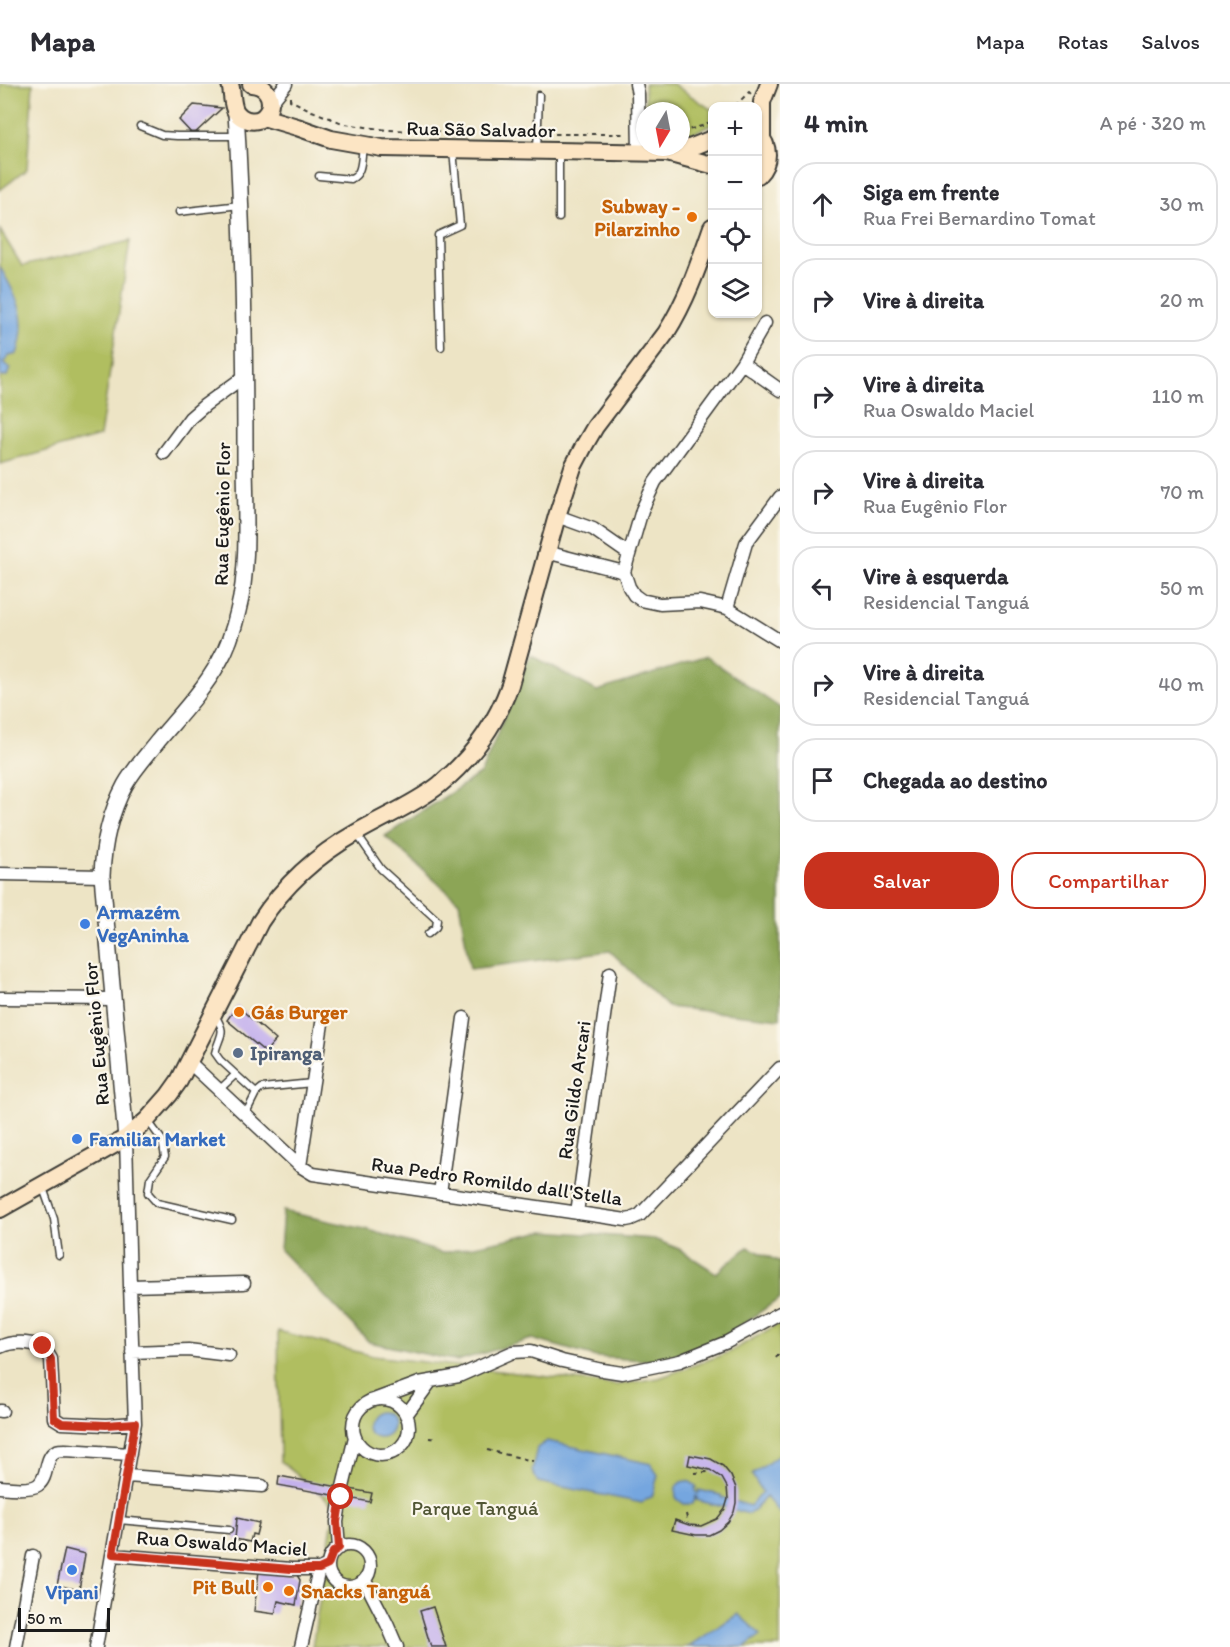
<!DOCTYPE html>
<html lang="pt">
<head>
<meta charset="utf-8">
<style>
  :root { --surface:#fff; --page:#f2f2f3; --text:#2b2b33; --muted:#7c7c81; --line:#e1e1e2; --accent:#c8321e }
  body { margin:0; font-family:Itim,sans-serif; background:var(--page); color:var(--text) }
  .controls { position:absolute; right:18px; top:18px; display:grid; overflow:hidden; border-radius:12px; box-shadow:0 2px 4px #0004 }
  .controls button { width:54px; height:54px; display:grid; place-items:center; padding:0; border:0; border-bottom:2px solid var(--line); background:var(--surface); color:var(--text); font:30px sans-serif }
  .compass { position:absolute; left:636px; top:18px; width:54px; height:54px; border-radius:50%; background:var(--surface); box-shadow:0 2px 4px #0004; rotate:190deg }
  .scale { position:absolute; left:18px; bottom:15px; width:92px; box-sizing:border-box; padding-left:6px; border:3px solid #1c1c1c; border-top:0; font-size:16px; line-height:21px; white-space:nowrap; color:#1c1c1c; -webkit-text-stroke:4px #fbf7ec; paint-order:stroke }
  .stop { position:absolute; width:18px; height:18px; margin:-14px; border:4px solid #c8321e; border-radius:50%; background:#fff }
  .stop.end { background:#c8321e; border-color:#fff; box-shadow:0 2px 6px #0008 }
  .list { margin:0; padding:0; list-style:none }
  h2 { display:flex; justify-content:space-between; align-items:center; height:78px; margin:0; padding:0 24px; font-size:26px }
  h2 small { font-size:20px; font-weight:400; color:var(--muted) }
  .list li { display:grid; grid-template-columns:39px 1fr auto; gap:18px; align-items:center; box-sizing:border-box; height:84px; margin:0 12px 12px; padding:0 12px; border:2px solid var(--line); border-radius:24px }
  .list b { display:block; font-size:22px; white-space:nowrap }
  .list p { margin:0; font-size:20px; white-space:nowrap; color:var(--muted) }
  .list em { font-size:20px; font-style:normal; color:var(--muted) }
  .actions { display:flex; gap:12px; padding:18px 24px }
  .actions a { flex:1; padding:14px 0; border:2px solid var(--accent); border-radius:24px; text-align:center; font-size:21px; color:var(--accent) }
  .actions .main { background:var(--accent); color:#fff }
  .icon { flex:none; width:33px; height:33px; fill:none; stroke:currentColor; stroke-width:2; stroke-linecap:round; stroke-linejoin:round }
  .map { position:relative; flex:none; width:780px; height:1563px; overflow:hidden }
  header { display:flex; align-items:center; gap:36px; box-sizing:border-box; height:84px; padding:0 30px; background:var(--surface); border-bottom:2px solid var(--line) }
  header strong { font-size:28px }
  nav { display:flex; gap:33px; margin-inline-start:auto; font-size:21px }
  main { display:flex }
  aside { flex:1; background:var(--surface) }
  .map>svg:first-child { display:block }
  .green { fill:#b0be60; stroke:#666d3e; stroke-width:1.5 }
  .forest { fill:#8ca556; stroke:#546039; stroke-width:1.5 }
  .water { fill:#74a6df; stroke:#48617e; stroke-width:1.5 }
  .building { fill:#c4b1ec }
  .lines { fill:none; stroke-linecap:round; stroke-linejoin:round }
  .service-casing { stroke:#3b3a35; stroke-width:9 }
  .minor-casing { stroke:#3b3a35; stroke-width:15 }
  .tertiary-casing { stroke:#3b3a35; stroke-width:18 }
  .secondary-casing { stroke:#3b3a35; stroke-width:20 }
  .path { stroke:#3b3a35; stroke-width:2; stroke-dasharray:4.5 4.5; stroke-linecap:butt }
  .service { stroke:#fff; stroke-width:6 }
  .minor { stroke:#fff; stroke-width:12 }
  .tertiary { stroke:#fff; stroke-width:15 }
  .secondary { stroke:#fce5c4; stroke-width:16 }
  .route { stroke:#c8321e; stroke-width:8 }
  .food-dot { fill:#e8710a; stroke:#fbf7ec; stroke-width:2 }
  .shop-dot { fill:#3f7fe0; stroke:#fbf7ec; stroke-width:2 }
  .service-dot { fill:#5c6f8a; stroke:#fbf7ec; stroke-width:2 }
  .labels { text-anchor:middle; stroke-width:4.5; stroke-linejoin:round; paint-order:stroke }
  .street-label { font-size:20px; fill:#1c1c1c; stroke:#fbf7ec }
  .food-label { font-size:20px; font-weight:bold; fill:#c56008; stroke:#fbf7ec; text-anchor:end }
  .shop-label { font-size:20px; font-weight:bold; fill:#366cbe; stroke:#fbf7ec; text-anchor:start }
  .service-label { font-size:20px; font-weight:bold; fill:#4e5e75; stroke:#fbf7ec; text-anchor:start }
  .park-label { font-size:20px; fill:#505534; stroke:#fbf7ec }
</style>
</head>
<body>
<header>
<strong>Mapa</strong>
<nav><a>Mapa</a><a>Rotas</a><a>Salvos</a></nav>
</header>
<main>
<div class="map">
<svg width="780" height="1563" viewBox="0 0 780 1563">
  <rect width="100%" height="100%" fill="#fbf7ec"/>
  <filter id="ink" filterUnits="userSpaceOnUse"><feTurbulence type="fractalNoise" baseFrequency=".0167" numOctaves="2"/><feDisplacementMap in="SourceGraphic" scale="12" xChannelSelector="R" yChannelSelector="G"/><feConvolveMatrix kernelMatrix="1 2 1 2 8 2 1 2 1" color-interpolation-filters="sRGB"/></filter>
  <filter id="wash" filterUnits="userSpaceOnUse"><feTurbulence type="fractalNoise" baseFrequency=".008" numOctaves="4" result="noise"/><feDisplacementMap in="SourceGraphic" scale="24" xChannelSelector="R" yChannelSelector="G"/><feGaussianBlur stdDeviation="1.35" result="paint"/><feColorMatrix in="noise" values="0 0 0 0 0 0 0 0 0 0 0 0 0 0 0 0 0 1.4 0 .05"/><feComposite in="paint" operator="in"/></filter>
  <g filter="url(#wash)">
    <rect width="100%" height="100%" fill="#ede4c5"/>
    <path class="green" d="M 0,0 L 33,0 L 27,85 L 0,106 Z
      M 644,0 L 673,0 L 712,26 L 712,40 L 681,55 L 681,27 L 646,27 Z
      M 0,146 L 22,182 L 130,157 L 100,352 L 0,380 Z
      M 780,1239 L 780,1563 L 312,1563 L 335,1422 L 280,1377 L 278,1247 L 373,1272 L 616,1301 L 659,1294 L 730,1268 Z"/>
    <path class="forest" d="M 530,571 L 597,607 L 706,573 L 780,624 L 780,935 L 668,923 L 610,867 L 470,885 L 459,818 L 385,752 L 481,689 Z
      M 283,1127 L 369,1146 L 442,1169 L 544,1147 L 654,1155 L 679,1165 L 716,1189 L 748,1163 L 780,1178 L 780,1214 L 720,1256 L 658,1277 L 596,1273 L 532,1255 L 457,1277 L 369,1258 L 280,1166 Z"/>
    <path class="water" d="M 0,183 C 18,215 29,234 17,270 L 9,272 L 3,279 L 10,284 L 7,292 L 0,293 Z
      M367 1341a13 13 0 1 1 26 0a13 13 0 1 1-26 0Z
      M 547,1357 L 651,1380 L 658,1391 L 652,1413 L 646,1415 L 642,1419 L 538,1398 L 532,1387 L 537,1364 Z
      M 780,1370 L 780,1430 L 766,1413 L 752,1428 L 748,1430 L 719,1421 L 719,1422 L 696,1416 L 698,1413 L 696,1412 L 693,1420 L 684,1420 L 676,1414 C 673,1397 686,1392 697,1403 L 695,1404 L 697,1409 L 699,1409 L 699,1406 L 721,1411 L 721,1413 L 750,1422 L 762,1408 L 752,1391 Z
      M 738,1530 L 761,1551 L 744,1563 L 687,1563 Z"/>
    <g id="blocks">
      <path class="building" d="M 194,21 L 222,24 L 193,51 L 179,36 Z
        M 237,922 L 276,956 L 265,968 L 227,936 Z
        M 690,1371 L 711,1375 L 723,1382 L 731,1392 L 736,1404 L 736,1419 L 734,1428 L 728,1438 L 719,1446 L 709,1451 L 696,1451 L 672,1446 L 675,1436 L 689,1441 L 701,1442 L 717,1435 L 725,1425 L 728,1415 L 727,1403 L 722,1394 L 710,1386 L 688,1381 Z
        M 279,1392 L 372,1409 L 370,1418 L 278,1401 Z
        M 237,1434 L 259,1439 L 256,1451 L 252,1450 L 250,1458 L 235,1455 Z
        M 65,1465 L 85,1470 L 79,1506 L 57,1501 Z
        M 259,1487 L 297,1491 L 300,1496 L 296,1521 L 278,1517 L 275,1530 L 254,1527 Z
        M 433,1523 L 446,1563 L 431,1563 L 420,1527 Z"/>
    </g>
  </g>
  <g filter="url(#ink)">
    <use href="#blocks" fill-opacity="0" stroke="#3b3a35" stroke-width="1.5"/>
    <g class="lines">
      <defs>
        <path id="service" d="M 140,42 L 162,51 L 177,52 L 237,52
          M 537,67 L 539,11
          M 559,68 L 559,134
          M 319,92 L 351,95 C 363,90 361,74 363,62
          M 179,128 L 240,121
          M 441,263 L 438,151 L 460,141 L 453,66
          M 356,749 L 381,785 L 437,836 L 436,843 L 428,850
          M 215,931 C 227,951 220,949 215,969 L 220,976 L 256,1009
          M 219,1006 L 235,991
          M 245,1031 L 256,1009 L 262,1004 L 312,999
          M 148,1037 L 162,1056 L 165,1073 L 150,1095 L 148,1109 L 157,1119 L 232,1136
          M 42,1101 L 54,1135 L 59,1171
          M 119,1436 L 229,1446"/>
        <path id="minor" d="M 636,0 L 638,10 L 639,69
          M 270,20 L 286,0
          M 765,239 L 742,279 L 655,398 L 642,426 L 624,488 L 629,503 L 634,511 L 641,516 L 660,520 L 700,518 L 727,524 L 780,557
          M 742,279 L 780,306
          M 164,369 L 190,334 L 205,321 L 245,292
          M 557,432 L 593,445 L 629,470
          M 546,468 L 624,488
          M 727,524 L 746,459 L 780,413
          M 0,790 L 102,792
          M 0,914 L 114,915
          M 189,978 L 300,1082 L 313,1090 L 626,1136 L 631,1135 L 640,1131 L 780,984
          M 300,1082 L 323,933
          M 440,1109 L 464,934
          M 577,1129 L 610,889
          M 130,1202 L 244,1199
          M 0,1263 C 13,1256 29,1259 43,1262 L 51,1275 L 54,1334 L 62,1339 L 106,1341 L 135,1339
          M 132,1268 L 188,1266 L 229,1271
          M353 1343a28 28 0 1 1 56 0a28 28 0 1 1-56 0Z
          M 376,1315 L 419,1299 L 459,1292 L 513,1268 L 531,1267 L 562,1277 L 603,1286 L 622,1289 L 680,1277 L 727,1258 L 780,1229
          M 0,1327 L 2,1327
          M 406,1331 L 431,1297
          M 127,1392 L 262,1402
          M 0,1403 C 9,1404 31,1406 38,1401 C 49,1393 44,1373 56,1367 C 59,1366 62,1366 65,1366 L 130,1370
          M 343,1403 L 355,1353
          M328 1482a21 21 0 1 1 42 0a21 21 0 1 1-42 0Z
          M 339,1464 L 337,1438 L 341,1413
          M 113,1471 L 291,1485 L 319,1485 L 328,1481
          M 365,1497 L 387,1540 L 397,1563
          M 16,1563 L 33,1472
          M 96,1563 L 135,1339 L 130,1202 L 126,1054
          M 301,1563 L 319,1485"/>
        <path id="tertiary" d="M 126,1054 L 102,792 C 103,760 110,729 125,701 C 134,685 147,671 158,657 C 179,632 203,607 219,578 C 228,563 234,544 238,527 C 250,482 245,420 245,373 C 245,258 243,143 236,28"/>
        <path id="secondary" d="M 230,0 C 233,9 231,20 236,28 C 239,32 243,35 248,36 C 273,42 280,2 251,0
          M 263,33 L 297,43 L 331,55 L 382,64 L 667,69 L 712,81
          M 758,50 C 770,62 770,79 758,91
          M 762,54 L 762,18 L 769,0
          M 671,68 L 692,63 L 712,55
          M 0,1125 L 126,1054 L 147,1036 L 169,1011 L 179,997 L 260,838 C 284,801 317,771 356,749 C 383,733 415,720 439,701 C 472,674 496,640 510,601 L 557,432 L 573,383 L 584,362 L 595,343 L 666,249 C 687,216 699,180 712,143"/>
      </defs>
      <use href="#service" class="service-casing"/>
      <use href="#minor" class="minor-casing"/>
      <use href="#tertiary" class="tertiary-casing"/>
      <use href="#secondary" class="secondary-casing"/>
      <path class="path" d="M 290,13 L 290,16 L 312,27 L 345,40 L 387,46 L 528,50
        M 735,22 L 749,8 L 751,10
        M 681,48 L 702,42 L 712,37
        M 546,50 L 627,50
        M 776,1274 L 780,1268
        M 429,1354 L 437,1355
        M 487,1366 L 533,1377
        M 694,1389 L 708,1388
        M 686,1430 L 688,1439"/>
      <use href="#service" class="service"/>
      <use href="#minor" class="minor"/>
      <use href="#tertiary" class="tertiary"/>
      <use href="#secondary" class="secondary"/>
    </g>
  </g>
  <g class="lines" filter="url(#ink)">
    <path class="route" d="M 43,1262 L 51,1275 L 54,1334 L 62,1339 L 106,1341 L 135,1339 L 113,1470 L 291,1485 L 319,1485 L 328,1481 L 333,1468 L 339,1464 L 337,1438 L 341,1413"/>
  </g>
  <g class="food-dot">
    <circle cx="692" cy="133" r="6"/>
    <circle cx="239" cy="928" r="6"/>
    <circle cx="268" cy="1503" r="6"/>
    <circle cx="289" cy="1507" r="6"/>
  </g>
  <g class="shop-dot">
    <circle cx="85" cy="840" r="6"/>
    <circle cx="77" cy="1055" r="6"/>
    <circle cx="72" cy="1486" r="6"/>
  </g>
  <circle class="service-dot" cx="238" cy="969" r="6"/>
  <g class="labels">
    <g class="street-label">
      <text transform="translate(481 45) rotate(1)" y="7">Rua São Salvador</text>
      <text transform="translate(222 430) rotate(-89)" y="7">Rua Eugênio Flor</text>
      <text transform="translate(96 950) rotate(-95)" y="7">Rua Eugênio Flor</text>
      <text transform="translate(574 1006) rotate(-82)" y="7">Rua Gildo Arcari</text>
      <text transform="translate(497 1097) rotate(8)" y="7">Rua Pedro Romildo dall'Stella</text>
      <text transform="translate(222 1459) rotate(4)" y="7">Rua Oswaldo Maciel</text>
    </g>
    <g class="food-label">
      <text x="680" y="129">Subway -<tspan x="680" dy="23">Pilarzinho</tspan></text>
      <text x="251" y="935" text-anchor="start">Gás Burger</text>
      <text x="256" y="1510">Pit Bull</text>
      <text x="301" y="1514" text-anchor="start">Snacks Tanguá</text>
    </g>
    <g class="shop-label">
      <text x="97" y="835">Armazém<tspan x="97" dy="23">VegAninha</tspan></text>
      <text x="89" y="1062">Familiar Market</text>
      <text x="72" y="1515" text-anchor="middle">Vipani</text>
    </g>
    <g class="service-label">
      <text x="250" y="976">Ipiranga</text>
    </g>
    <g class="park-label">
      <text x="475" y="1431">Parque Tanguá</text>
    </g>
  </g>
</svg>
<div class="controls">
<button>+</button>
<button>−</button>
<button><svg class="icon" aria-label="locate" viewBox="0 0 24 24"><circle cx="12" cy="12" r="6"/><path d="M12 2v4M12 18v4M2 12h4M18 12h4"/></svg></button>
<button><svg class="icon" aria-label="layers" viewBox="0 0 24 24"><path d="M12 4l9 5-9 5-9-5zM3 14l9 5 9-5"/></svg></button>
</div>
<svg class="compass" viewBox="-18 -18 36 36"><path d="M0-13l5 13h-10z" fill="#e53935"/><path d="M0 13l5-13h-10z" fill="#7c7c81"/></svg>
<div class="scale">50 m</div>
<div class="stop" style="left:341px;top:1413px"></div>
<div class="stop end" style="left:43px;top:1262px"></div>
</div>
<aside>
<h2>4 min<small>A pé · 320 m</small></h2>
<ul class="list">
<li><svg class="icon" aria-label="ahead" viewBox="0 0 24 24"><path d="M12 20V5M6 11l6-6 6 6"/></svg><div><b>Siga em frente</b><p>Rua Frei Bernardino Tomat</p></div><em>30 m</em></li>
<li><svg class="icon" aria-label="right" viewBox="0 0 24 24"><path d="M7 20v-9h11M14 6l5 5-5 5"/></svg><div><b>Vire à direita</b></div><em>20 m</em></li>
<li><svg class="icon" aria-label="right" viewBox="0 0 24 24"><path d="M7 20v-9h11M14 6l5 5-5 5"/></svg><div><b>Vire à direita</b><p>Rua Oswaldo Maciel</p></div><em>110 m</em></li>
<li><svg class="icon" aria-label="right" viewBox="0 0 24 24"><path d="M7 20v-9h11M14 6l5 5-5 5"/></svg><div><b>Vire à direita</b><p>Rua Eugênio Flor</p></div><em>70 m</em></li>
<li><svg class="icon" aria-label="left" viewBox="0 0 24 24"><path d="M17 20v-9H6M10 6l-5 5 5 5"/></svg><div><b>Vire à esquerda</b><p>Residencial Tanguá</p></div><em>50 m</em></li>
<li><svg class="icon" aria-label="right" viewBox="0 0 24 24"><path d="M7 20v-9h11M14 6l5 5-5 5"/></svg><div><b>Vire à direita</b><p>Residencial Tanguá</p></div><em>40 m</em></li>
<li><svg class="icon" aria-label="arrive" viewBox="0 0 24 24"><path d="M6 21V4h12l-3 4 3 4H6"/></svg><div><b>Chegada ao destino</b></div></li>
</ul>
<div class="actions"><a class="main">Salvar</a><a>Compartilhar</a></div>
</aside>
</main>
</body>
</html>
